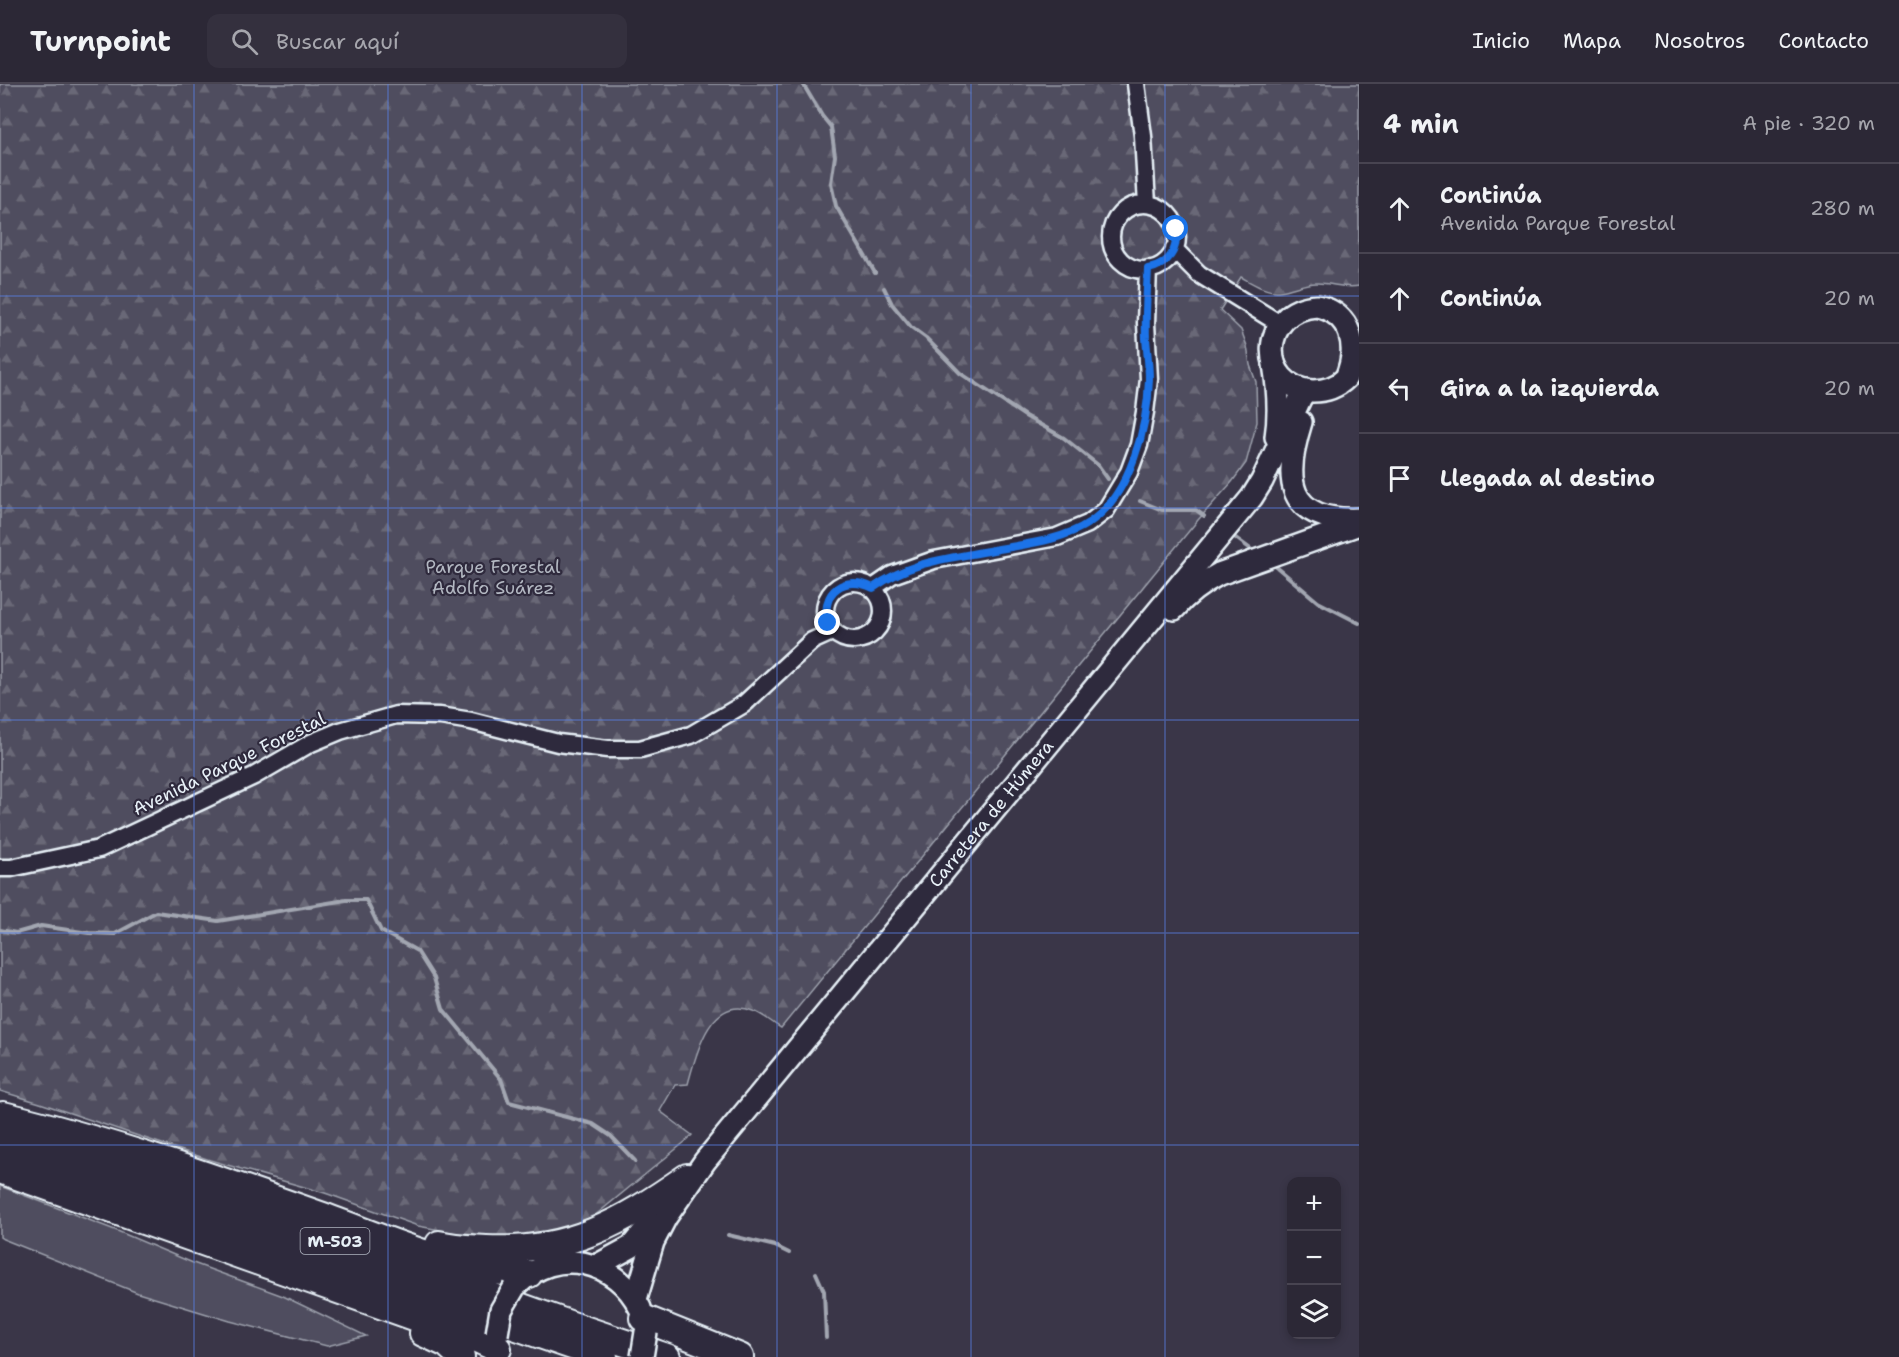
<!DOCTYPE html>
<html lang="es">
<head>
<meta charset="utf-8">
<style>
  :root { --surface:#2c2836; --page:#34303e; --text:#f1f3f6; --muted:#a6a6ad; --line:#484451 }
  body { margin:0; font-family:"Shantell Sans",sans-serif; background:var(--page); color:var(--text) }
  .controls { position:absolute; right:18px; bottom:18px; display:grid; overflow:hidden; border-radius:12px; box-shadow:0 3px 9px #0003 }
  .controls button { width:54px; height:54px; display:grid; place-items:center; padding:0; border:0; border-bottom:2px solid var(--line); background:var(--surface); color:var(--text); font:30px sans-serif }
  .stop { position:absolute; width:18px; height:18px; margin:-14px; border:4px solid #1a73e8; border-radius:50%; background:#fff }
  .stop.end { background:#1a73e8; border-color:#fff; box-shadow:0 2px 6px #0008 }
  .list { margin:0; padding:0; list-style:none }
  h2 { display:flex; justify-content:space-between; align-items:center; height:78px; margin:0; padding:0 24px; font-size:26px }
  h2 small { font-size:20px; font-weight:400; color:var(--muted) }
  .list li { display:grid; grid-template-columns:39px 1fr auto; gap:18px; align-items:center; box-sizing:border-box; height:90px; padding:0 24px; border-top:2px solid var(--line) }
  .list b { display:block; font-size:22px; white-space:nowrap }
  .list p { margin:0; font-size:20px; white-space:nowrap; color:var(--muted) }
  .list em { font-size:20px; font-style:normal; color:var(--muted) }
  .icon { flex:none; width:33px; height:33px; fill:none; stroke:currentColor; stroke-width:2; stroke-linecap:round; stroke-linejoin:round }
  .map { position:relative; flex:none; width:1359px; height:1273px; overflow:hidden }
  header { display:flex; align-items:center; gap:36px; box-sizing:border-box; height:84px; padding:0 30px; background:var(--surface); border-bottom:2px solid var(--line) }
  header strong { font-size:28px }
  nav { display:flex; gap:33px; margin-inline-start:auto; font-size:21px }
  .search { width:420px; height:54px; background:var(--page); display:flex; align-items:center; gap:15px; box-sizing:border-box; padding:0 21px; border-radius:12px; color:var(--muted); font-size:22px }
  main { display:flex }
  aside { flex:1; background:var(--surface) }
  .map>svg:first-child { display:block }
  .green { fill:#504e5f; stroke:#9ca0ac; stroke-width:1.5 }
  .forest { fill:url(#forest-firs); stroke:#9ca0ac; stroke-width:1.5 }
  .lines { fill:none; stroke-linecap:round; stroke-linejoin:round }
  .stream { stroke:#a2a6b1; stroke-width:4 }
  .minor-casing { stroke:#e8f1f8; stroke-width:21 }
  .major-casing { stroke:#e8f1f8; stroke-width:26 }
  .highway-casing { stroke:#e8f1f8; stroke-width:30 }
  .minor { stroke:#2f2a3d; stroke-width:16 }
  .major { stroke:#2f2a3d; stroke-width:21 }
  .highway { stroke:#2f2a3d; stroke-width:26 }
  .major-bridge-casing { stroke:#e8f1f8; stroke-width:26; stroke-linecap:butt }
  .major-bridge { stroke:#2f2a3d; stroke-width:21 }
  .route { stroke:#1a73e8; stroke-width:8 }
  .grid { fill:none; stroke:#5a7fe2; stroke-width:1.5; stroke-opacity:0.55 }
  .labels { text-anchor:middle; stroke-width:4.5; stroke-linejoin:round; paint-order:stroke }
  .shield { fill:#2f2a3d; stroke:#b0b5c0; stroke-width:1.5 }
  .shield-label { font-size:16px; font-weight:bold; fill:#e8f1f8 }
  .park-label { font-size:18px; fill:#b3b8c2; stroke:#2f2a3d }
  .street-label { font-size:18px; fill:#e8f1f8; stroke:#2f2a3d }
</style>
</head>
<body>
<header>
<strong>Turnpoint</strong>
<div class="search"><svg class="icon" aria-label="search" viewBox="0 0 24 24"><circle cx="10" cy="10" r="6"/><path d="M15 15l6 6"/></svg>Buscar aquí</div>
<nav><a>Inicio</a><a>Mapa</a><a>Nosotros</a><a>Contacto</a></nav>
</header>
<main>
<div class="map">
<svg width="1359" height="1273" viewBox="0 0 1359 1273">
  <defs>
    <pattern id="forest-firs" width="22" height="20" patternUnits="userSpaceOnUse" patternTransform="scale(1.5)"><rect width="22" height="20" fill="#504e5f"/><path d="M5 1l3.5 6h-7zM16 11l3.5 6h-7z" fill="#696877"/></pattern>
  </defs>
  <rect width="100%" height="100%" fill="#3a3648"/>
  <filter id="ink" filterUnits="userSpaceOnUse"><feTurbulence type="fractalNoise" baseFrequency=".0167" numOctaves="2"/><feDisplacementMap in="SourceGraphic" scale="12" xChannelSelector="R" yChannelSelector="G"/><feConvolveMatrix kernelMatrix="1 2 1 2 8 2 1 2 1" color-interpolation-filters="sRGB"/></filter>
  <g filter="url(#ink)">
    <path class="green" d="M 0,1102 L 115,1146 L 193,1179 L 283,1212 L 366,1252 L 327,1262 L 230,1237 L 138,1209 L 3,1155 L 0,1153 Z"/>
    <path class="forest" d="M 0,0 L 1359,0 L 1359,202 C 1344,205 1332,199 1317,199 C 1304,199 1293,205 1280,207 C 1267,209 1252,199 1241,193 L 1220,226 L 1241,246 L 1247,262 L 1250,281 L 1256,298 L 1257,338 L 1246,379 L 1232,398 L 1198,436 L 781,944 C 772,939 763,930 753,927 C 710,910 696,970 688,1000 L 675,1001 L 660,1027 L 692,1051 L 686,1057 L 593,1133 L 547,1150 L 489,1155 L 418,1142 L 325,1109 L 210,1076 L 40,1019 L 0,1007 Z"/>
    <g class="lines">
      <path class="stream" d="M 803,0 L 822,32 L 831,43 L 835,72 L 831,99 L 836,122 L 875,189
        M 884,204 L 892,220 L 911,243 L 926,254 L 960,289 L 1025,332 L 1064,354 L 1098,381 L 1108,395
        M 1140,417 L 1162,426 L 1196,426 L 1204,432
        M 1233,452 L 1252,466
        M 1273,480 L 1318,518 L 1359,539
        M 0,846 L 16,849 L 41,842 L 89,849 L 115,850 L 156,828 L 218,837 L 346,816 L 366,816 L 381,847 L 417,867 L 434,894 L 443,925 L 501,995 L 509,1018 L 593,1040 L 611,1052 L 635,1077
        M 728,1151 L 775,1162 L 789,1169
        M 816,1189 L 824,1207 L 826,1254"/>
      <defs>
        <path id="minor" d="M 1136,0 L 1143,52 L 1147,120
          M1111 153a33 33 0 1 1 66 0a33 33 0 1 1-66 0Z
          M 1174,165 L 1199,190 L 1280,240
          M825 527a29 29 0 1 1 58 0a29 29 0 1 1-58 0Z
          M 873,504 L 892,491 L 934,476 L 1057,453 L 1088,440 L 1106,426 L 1129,388 L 1139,361 L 1145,328 L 1149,295 L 1146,239 L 1148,185
          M 0,784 L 11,784 L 99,765 L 254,692 L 311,659 L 340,647 L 396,631 L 440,632 L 471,637 L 558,659 L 608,665 L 640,665 L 691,651 L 744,620 L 812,557 L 834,547"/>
        <g id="major">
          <path d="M 1317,222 C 1352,230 1359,263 1346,294 C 1337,303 1325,307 1313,307 C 1257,304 1259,225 1317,222 Z"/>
          <path d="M 1274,280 C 1278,304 1280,328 1276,353"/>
          <path d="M 1301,338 C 1283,395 1286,438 1358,435"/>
          <path d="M 1174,525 C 1187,510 1202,499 1219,490 L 1359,440"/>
          <path d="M 596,1182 L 631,1163 L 655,1134"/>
          <path d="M 517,1201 C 556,1161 617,1176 640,1224"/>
          <path id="s1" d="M 636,1215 L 653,1158 L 666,1133 L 705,1077 L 1252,413 L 1262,397 L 1300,315 L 1306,306"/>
        </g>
        <path id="highway" d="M 3,1031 C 110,1057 215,1094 320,1131 C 387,1155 457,1188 529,1190
          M 0,1046 L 377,1171 L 572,1241 L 667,1273
          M 0,1067 L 50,1082 L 604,1273
          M 0,1086 L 479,1256 L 498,1265
          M 439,1160 C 455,1164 470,1164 486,1165 C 569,1169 621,1139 687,1093
          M 643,1234 L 740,1273
          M 423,1249 L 447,1260 L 461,1273"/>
      </defs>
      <use href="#minor" class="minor-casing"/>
      <use href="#major" class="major-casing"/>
      <use href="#highway" class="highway-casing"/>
      <use href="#minor" class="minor"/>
      <use href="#major" class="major"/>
      <use href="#highway" class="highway"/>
      <defs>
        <path id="major-bridge" d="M 497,1250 L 501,1226 L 514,1204
          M 642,1273 L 646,1248"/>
      </defs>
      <use href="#major-bridge" class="major-bridge-casing"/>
      <use href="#major-bridge" class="major-bridge"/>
    </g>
  </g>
  <g class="lines" filter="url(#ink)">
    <path class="route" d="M 828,539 C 820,507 845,490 873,504 C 913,476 948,475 993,466 C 1025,460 1062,457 1090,438 C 1130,411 1148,342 1149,295 C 1149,281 1147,268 1146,254 C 1145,231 1147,208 1148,185 C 1169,181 1178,166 1176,145"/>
  </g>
  <path class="grid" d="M 194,0 L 194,1273M 388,0 L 388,1273M 582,0 L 582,1273M 777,0 L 777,1273M 971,0 L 971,1273M 1165,0 L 1165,1273M 0,212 L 1359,212M 0,424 L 1359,424M 0,636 L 1359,636M 0,849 L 1359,849M 0,1061 L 1359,1061"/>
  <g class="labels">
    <rect class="shield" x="300.5" y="1144" width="69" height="26" rx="4.5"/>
    <g class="shield-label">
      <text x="335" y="1163">M-503</text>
    </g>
    <g class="park-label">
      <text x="493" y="489">Parque Forestal<tspan x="493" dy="21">Adolfo Suárez</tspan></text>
    </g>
    <g class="street-label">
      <text transform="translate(229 680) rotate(-26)" y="6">Avenida Parque Forestal</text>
      <text dy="6" stroke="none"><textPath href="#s1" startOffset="606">Carretera de Húmera</textPath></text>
    </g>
  </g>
</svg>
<div class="controls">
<button>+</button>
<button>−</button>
<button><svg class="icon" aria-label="layers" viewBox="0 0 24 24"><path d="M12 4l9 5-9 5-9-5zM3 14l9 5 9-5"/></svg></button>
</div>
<div class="stop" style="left:1176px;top:145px"></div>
<div class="stop end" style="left:828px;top:539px"></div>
</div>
<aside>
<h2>4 min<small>A pie · 320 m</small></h2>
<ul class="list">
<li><svg class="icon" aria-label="ahead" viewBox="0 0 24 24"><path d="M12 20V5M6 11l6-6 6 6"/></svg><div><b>Continúa</b><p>Avenida Parque Forestal</p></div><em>280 m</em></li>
<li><svg class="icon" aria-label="ahead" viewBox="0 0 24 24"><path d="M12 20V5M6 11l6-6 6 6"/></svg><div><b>Continúa</b></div><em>20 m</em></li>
<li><svg class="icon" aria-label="left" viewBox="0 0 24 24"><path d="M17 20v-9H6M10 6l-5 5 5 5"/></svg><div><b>Gira a la izquierda</b></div><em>20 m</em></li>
<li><svg class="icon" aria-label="arrive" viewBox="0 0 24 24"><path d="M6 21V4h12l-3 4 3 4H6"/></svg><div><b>Llegada al destino</b></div></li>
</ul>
</aside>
</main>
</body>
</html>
